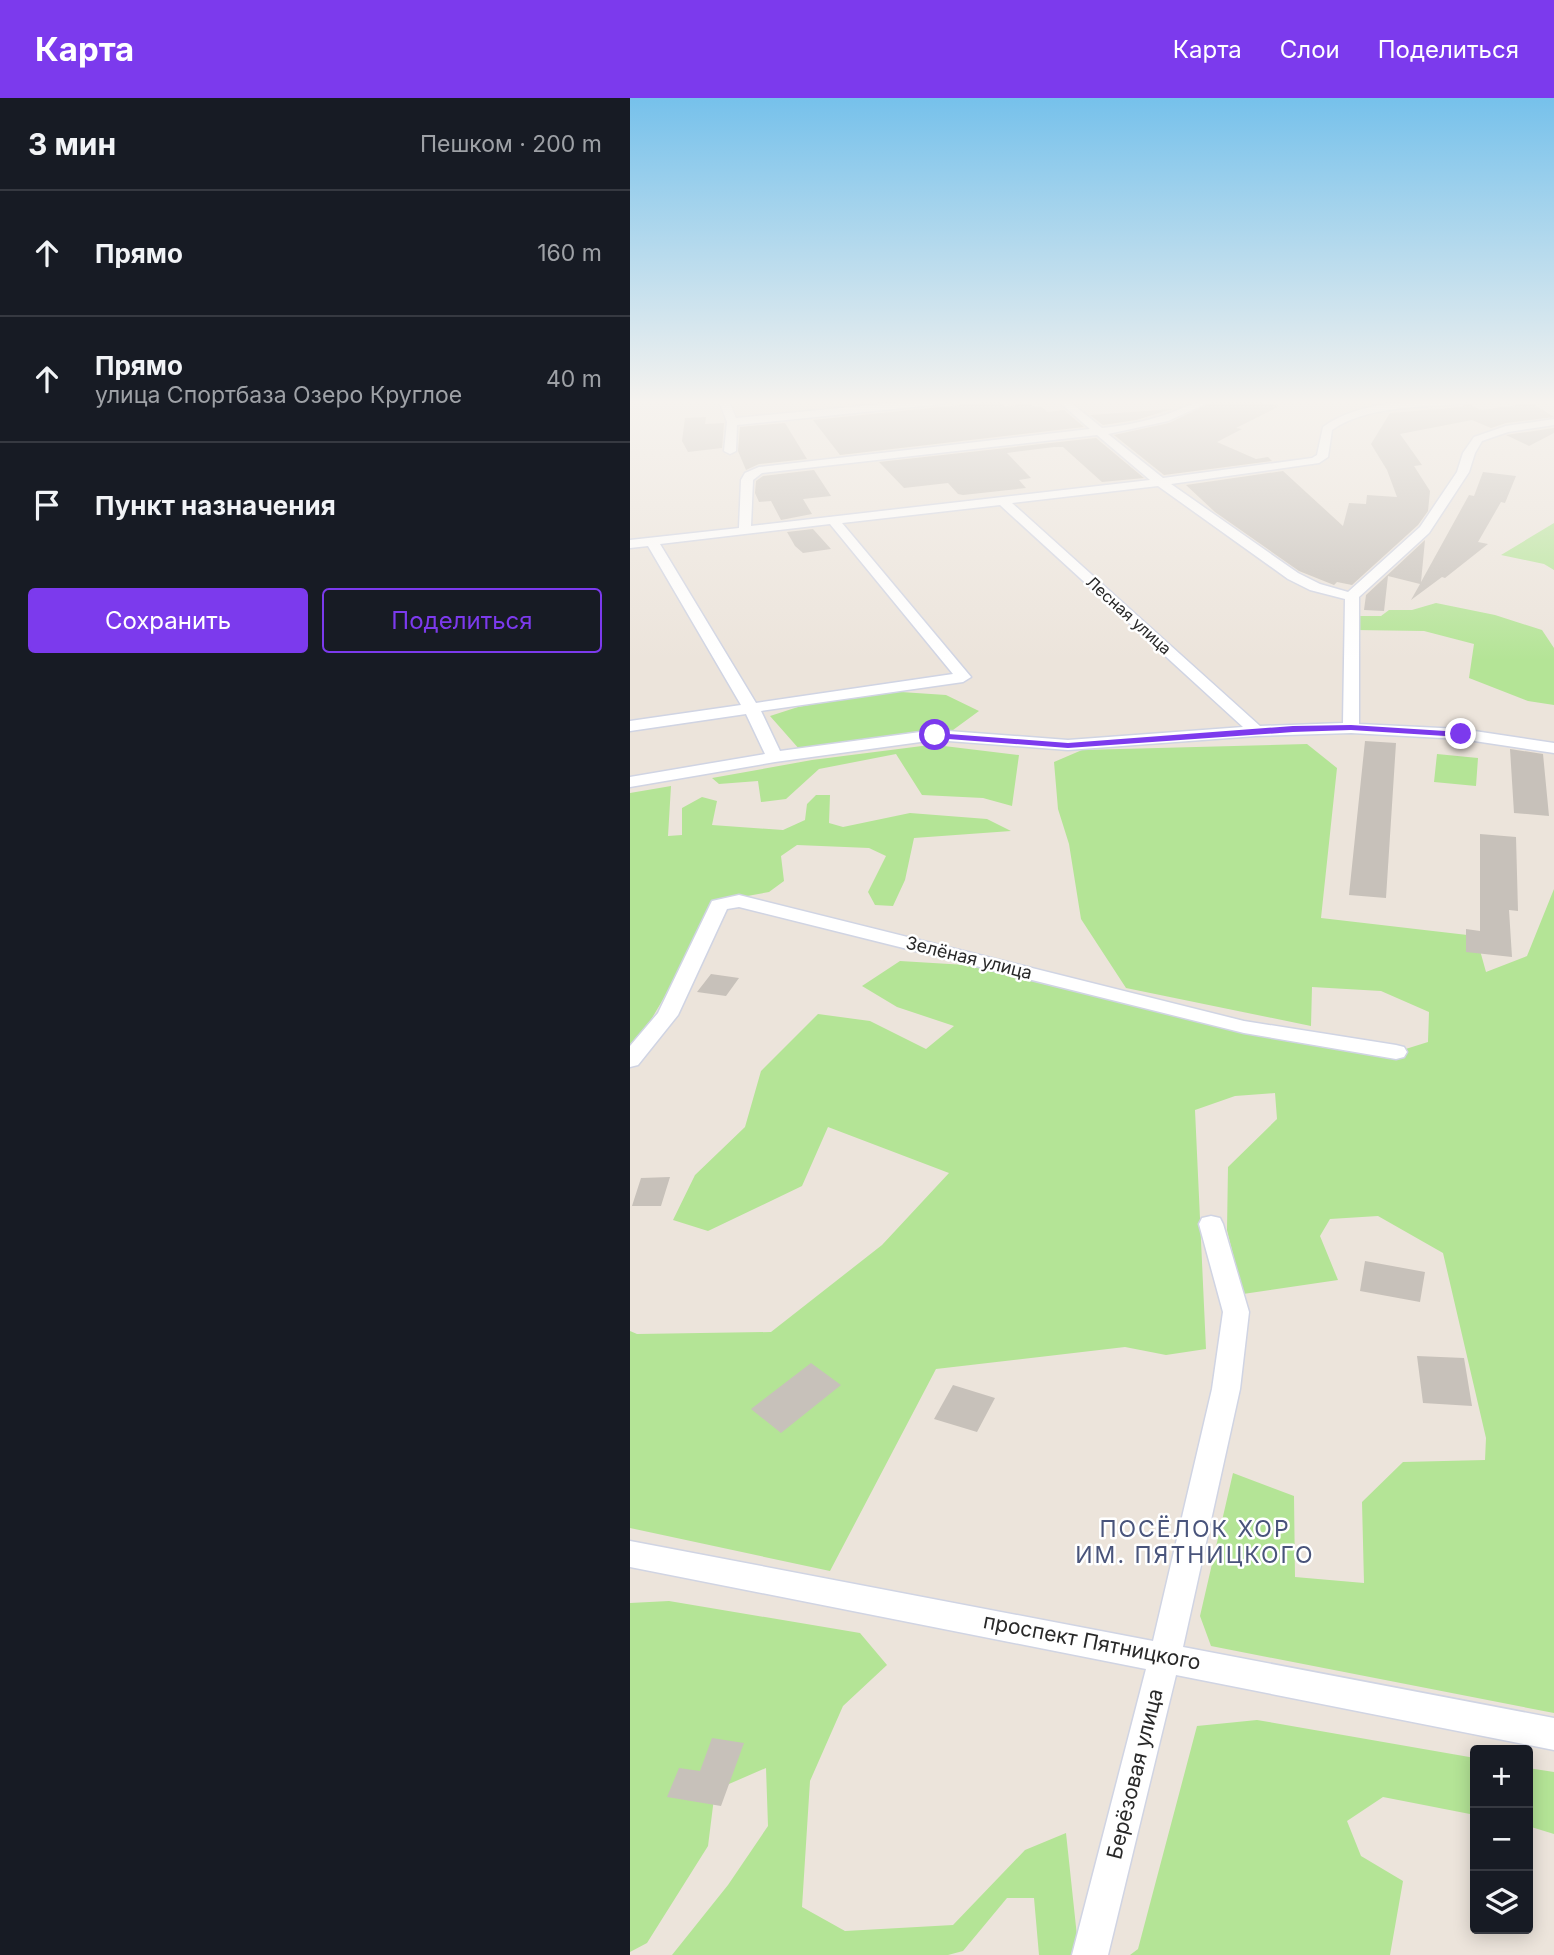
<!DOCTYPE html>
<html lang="ru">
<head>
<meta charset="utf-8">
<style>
  :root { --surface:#171b24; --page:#242831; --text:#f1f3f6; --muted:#9ea1a6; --line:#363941; --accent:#7c3aed }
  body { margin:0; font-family:Inter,sans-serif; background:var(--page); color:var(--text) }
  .controls { position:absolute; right:21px; bottom:21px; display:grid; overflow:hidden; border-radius:7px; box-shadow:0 4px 18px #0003 }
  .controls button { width:63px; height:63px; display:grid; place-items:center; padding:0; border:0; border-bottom:2px solid var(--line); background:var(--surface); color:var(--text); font:35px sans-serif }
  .stop { position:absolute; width:21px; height:21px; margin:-16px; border:5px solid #7c3aed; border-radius:50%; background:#fff }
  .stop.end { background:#7c3aed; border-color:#fff; box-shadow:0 2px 7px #0008 }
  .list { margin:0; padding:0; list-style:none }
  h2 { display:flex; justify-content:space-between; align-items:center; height:91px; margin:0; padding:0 28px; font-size:30px }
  h2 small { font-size:23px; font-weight:400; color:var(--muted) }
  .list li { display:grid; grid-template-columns:46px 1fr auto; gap:21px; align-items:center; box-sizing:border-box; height:126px; padding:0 28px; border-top:2px solid var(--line) }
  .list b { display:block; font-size:26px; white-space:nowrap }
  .list p { margin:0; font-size:23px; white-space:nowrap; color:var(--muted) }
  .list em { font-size:23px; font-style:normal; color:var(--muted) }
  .actions { display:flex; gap:14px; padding:21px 28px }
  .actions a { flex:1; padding:16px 0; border:2px solid var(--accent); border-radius:7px; text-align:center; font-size:24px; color:var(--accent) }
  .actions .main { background:var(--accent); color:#fff }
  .icon { flex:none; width:38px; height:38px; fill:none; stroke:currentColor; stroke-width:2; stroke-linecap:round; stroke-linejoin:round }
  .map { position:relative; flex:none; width:924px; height:1857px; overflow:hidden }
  header { display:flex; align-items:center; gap:42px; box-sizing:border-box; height:98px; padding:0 35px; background:var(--accent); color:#fff }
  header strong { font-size:33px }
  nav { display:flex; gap:38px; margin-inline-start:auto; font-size:24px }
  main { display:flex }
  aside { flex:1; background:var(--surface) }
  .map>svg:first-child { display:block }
  .green { fill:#b4e496 }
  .building { fill:#c7c1ba }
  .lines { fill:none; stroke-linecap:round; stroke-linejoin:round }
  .street-casing { stroke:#d0d4e3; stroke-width:3 }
  .street { fill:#fff; fill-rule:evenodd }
  .route { fill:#7c3aed }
  .labels { text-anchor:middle; stroke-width:5; stroke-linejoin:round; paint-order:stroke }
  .far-street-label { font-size:16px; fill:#292929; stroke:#fff }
  .street-label { font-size:18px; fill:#292929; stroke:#fff }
  .near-street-label { font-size:21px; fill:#292929; stroke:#fff }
  .near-neighbourhood-label { font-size:23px; letter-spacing:2px; fill:#49547b; stroke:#fff }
</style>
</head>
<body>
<header>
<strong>Карта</strong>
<nav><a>Карта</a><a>Слои</a><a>Поделиться</a></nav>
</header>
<main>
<aside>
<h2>3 мин<small>Пешком · 200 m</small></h2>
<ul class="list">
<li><svg class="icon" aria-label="ahead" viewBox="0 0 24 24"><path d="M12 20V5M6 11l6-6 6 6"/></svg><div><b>Прямо</b></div><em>160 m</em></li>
<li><svg class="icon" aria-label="ahead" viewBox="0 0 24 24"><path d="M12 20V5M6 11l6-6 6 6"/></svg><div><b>Прямо</b><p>улица Спортбаза Озеро Круглое</p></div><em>40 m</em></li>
<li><svg class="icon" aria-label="arrive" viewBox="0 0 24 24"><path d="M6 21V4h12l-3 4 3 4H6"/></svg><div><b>Пункт назначения</b></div></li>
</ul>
<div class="actions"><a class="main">Сохранить</a><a>Поделиться</a></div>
</aside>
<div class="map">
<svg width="924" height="1857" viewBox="0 0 924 1857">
  <rect width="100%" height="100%" fill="#ece4db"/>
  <path class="green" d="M 924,425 L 924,472 L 914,466 L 871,457 Z
    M 806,505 L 865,517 L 912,532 L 924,550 L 924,607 L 898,603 L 839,580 L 844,546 L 794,533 L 725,532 L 728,518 L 751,518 L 759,512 L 782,512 Z
    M 256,593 L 316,597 L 349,613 L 323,632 L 283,634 L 170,652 L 140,618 L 168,609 Z
    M 677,646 L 707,670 L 691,820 L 846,838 L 856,874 L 897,858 L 924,791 L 924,1615 L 581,1548 L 570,1518 L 603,1375 L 664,1398 L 665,1479 L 734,1485 L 732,1404 L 773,1364 L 855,1362 L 856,1340 L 813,1155 L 748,1118 L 700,1121 L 690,1138 L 708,1182 L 613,1196 L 597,1132 L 598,1069 L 647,1021 L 645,995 L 605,998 L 565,1012 L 576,1251 L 536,1257 L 495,1249 L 306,1271 L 200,1473 L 0,1430 L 0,1233 L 7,1236 L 141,1234 L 252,1147 L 319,1075 L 198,1029 L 172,1088 L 78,1133 L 43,1122 L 65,1077 L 115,1029 L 131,973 L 188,916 L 240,923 L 296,951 L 324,928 L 267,909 L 232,888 L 270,863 L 336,867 L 581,927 L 750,959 L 798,944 L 799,914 L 751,893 L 682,889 L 681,928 L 496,890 L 451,821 L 439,746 L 428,711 L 424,664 L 452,652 Z
    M 292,648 L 314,648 L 389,657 L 382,708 L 353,700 L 292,697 L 266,656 L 189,671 L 156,701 L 131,704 L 128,683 L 89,686 L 82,680 L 182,662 Z
    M 807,656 L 848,660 L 846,688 L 804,684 Z
    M 41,688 L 38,738 L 52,737 L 52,710 L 72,699 L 87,703 L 82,727 L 153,732 L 175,722 L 177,706 L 186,697 L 200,697 L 199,725 L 213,729 L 280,715 L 357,721 L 381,733 L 284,740 L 275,782 L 263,808 L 245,807 L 238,794 L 256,758 L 239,750 L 167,747 L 151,758 L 154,783 L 139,794 L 84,804 C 71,827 17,942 0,947 L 0,695 Z
    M 39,1503 L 230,1535 L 257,1567 L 213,1608 L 180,1683 L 172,1809 L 215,1833 L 323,1827 L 395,1752 L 436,1735 L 449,1857 L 409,1857 L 404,1800 L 377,1800 L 333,1853 L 318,1857 L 42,1857 L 98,1787 L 138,1728 L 136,1670 L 85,1692 L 78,1748 L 17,1845 L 0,1854 L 0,1505 Z
    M 627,1622 L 845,1660 L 845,1717 L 753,1699 L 717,1723 L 731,1758 L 773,1783 L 760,1857 L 500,1857 L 508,1851 L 567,1628 Z
    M 898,1670 L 924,1674 L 924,1736 L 898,1728 Z"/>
  <path class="building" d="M 369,303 L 374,308 L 401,306 L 405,309 L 411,308 L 417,314 L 434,312 L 454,329 L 210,357 L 183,322 Z
    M 585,303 L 621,303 L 650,308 L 606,330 L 612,331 L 587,344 L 626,361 L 638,359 L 642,363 L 534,377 L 484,337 L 539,325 Z
    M 838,305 L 851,312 L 902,305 L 924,319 L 876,325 L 861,330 L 842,322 L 770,336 L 792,367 L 784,368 L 800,393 L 798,413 L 788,427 L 722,487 L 707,484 L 704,487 L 669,473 L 585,414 L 556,387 L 653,373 L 713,428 L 719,405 L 736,406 L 737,397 L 767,399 L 757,372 L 741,346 L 760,315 L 831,309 Z
    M 542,311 L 506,322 L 473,327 L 460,317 Z
    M 76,319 L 75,326 L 94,325 L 92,350 L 58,354 L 52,343 L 55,320 Z
    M 155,325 L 177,361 L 129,366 L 116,372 L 108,353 L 110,329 Z
    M 924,330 L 924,335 L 899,348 L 876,337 Z
    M 466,340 L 514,380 L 472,384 L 433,349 L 424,349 L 377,355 L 401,380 L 389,382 L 396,390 L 333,397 L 328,396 L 318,385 L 274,390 L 249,364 Z
    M 184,372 L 201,398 L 173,401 L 182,416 L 151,422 L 141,403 L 129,404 L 125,395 L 126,383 L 133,378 Z
    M 853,374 L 886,378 L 875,405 L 871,404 L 848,444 L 858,446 L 815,480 L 812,479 L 781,502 L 790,486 L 758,478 L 754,513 L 734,512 L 736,497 L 795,442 L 791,484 L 839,397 L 844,398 Z
    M 183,431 L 201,451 L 173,455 L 165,448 L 157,434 Z
    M 735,643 L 766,645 L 756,800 L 719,797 Z
    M 880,651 L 913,656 L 919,718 L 884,715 Z
    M 850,736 L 886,739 L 888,813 L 879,812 L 882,859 L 836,854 L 836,831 L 850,833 Z
    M 81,876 L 109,880 L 96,898 L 67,894 Z
    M 40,1079 L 31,1108 L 2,1108 L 11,1080 Z
    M 735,1163 L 795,1174 L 790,1204 L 730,1193 Z
    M 787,1258 L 834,1260 L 842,1308 L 793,1305 Z
    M 181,1265 L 211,1287 L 151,1335 L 121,1311 Z
    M 323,1287 L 365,1300 L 347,1334 L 304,1321 Z
    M 82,1640 L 114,1645 L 91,1708 L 37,1699 L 49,1670 L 70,1673 Z"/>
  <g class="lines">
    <defs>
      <path id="street" d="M 89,303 L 99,303 L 106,320 L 284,303 L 317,303 L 312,306 L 107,327 L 106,353 L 100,356 L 94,353 L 97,324 Z
        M 428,303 L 439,303 L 472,330 C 491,328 509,325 528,319 C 547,314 562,303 582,303 L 538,323 L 478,336 L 533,380 L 682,360 L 687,357 L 693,329 C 731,301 791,303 836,303 L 831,306 C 791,309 736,308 702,332 L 698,359 L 689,365 L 541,386 L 668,475 L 690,486 L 718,494 L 790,429 L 827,374 L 833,355 L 844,339 L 876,328 L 924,321 L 924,327 L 878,334 L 852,343 L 845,355 L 839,374 L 799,435 L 729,499 L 729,626 L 831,631 L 924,645 L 924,655 L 831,641 L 721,635 L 626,638 L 438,652 L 305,642 L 145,664 L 0,689 L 0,679 L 135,656 L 116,616 L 0,633 L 0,623 L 111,607 L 18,448 L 0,450 L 0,442 L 109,430 L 111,382 L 115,375 L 129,369 L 460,331 ZM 467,337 L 520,382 L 121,428 L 123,382 L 132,375 ZM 528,388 L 658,481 L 680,492 L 715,501 L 713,625 L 630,628 L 382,405 ZM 370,407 L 613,629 L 438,642 L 305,632 L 150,653 L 131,613 L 333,584 L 341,579 L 212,425 ZM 200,426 L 323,576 L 126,605 L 30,446 Z
        M 109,797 L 614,923 L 766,947 L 774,949 L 777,954 L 774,959 L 766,961 L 614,935 L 109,809 L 97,811 L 48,917 L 8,967 L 0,969 L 0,948 L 28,915 L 80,807 L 82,803 Z
        M 581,1118 L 590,1120 L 593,1126 L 619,1214 L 610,1291 L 553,1549 L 924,1620 L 924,1652 L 546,1577 L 478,1857 L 442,1857 L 516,1571 L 0,1469 L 0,1443 L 523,1543 L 582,1291 L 593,1214 L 569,1126 L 572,1120 Z"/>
    </defs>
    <use href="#street" class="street-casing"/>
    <use href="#street" class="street"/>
  </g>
  <linearGradient id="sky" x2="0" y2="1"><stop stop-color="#76c1eb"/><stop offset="0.54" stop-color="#f6f3ef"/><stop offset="1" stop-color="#f6f3ef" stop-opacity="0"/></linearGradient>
  <rect width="924" height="563" fill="url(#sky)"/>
  <path class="route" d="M 721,627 L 831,634 L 835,636 L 831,639 L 721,632 L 663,634 L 438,650 L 305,640 L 301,637 L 305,635 L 438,645 L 663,628 Z"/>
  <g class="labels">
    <g class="far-street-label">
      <text transform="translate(499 517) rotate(42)" y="6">Лесная улица</text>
    </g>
    <g class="street-label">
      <text transform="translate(339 860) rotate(14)" y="6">Зелёная улица</text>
    </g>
    <g class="near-street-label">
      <text transform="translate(462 1544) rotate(11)" y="7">проспект Пятницкого</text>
      <text transform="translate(505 1676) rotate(-76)" y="7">Берёзовая улица</text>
    </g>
    <g class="near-neighbourhood-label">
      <text x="565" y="1439">ПОСЁЛОК ХОР<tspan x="565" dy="26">ИМ. ПЯТНИЦКОГО</tspan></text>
    </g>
  </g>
</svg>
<div class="controls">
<button>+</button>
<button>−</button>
<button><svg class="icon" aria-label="layers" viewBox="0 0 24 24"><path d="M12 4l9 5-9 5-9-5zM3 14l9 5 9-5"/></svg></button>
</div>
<div class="stop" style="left:305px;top:637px"></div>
<div class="stop end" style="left:831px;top:636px"></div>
</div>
</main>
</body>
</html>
